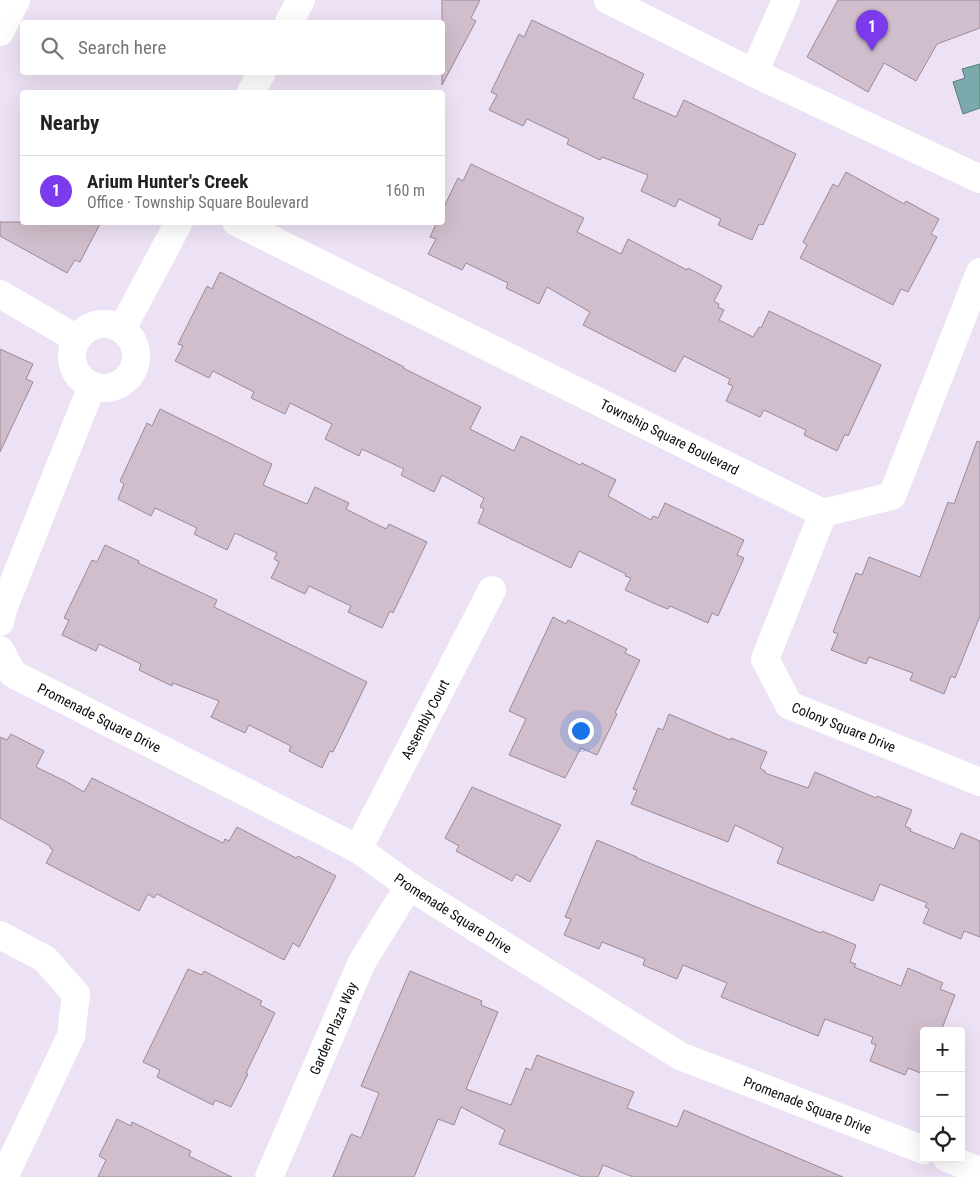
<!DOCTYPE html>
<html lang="en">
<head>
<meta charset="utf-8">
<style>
  :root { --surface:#fff; --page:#f6f6f6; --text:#222; --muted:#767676; --line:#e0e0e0; --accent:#7c3aed }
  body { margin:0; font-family:"Roboto Condensed",sans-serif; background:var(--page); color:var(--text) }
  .controls { position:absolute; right:15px; bottom:15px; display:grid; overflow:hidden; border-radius:5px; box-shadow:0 5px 20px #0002 }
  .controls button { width:45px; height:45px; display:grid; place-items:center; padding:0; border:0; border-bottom:1px solid var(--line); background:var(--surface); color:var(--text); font:25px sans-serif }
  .you { position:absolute; left:580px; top:730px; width:18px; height:18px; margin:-12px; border:4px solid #fff; border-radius:50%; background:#1a73e8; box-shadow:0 0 0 8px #1a73e833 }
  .badge { display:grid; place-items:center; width:32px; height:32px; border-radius:50%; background:var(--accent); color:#fff; font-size:16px; font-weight:700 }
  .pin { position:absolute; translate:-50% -41px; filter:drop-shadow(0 1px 2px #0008) }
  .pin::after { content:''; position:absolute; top:26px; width:18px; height:15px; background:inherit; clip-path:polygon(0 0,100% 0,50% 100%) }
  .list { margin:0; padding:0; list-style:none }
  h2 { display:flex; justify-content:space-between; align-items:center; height:65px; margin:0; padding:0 20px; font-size:21px }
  h2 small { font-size:16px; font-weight:400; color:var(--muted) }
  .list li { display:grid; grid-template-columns:32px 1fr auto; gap:15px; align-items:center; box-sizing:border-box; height:70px; padding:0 20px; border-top:1px solid var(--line) }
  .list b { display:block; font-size:19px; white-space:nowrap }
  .list p { margin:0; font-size:16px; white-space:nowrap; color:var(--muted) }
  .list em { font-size:16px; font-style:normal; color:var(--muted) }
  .icon { flex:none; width:28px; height:28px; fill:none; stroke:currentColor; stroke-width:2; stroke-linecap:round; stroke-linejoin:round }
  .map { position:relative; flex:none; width:980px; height:1177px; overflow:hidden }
  .search { position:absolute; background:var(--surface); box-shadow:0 5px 20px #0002; left:20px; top:20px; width:425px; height:55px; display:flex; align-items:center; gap:12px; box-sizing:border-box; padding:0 18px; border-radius:5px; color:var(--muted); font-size:19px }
  .panel { position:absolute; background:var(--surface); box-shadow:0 5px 20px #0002; left:20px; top:90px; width:425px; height:135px; border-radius:5px }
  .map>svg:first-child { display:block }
  .water { fill:#7aaaab; stroke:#5a7a7c }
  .building { fill:#d1becc; stroke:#9b8996 }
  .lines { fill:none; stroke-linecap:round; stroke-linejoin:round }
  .minor { stroke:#fff; stroke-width:28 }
  .labels { text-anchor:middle; stroke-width:4.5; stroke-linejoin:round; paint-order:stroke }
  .street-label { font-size:14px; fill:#0e0a10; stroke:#f8f1fd }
</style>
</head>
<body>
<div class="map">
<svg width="980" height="1177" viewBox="0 0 980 1177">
  <rect width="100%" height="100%" fill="#ede2f5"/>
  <path class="water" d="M 980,64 L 980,108 L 963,114 L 953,82 L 965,78 L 962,69 Z"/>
  <path class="building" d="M 442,0 L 480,0 L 471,18 L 476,21 L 442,85 Z
    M 838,0 L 980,0 L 980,28 L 937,44 L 916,81 L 884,63 L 868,92 L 807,57 Z
    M 532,20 L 644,74 L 633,98 L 676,117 L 684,100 L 796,154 L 763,225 L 759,224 L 752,240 L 718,225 L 721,219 L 679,199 L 675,207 L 641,191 L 648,175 L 602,157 L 600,160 L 567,144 L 569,139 L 527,119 L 523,126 L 489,110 L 497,95 L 491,92 L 519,34 L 524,37 Z
    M 471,164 L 584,218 L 577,232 L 621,254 L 628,239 L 687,270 L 688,268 L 722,286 L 714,301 L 719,304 L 718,307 L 724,310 L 719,320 L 753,337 L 759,327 L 761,328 L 769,311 L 881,365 L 848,436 L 845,434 L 837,451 L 804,435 L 806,430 L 764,410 L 760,417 L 726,401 L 733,386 L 728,384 L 730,379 L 684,356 L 675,372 L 583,325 L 590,312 L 547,287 L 539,304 L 506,288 L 508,283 L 466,263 L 462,270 L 428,254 L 436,239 L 430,237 L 437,222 L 442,222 L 442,211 L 458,178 L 463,181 Z
    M 846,172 L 904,204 L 906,201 L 939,219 L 931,234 L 937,237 L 908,292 L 901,289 L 893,305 L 800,258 L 807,245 L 803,242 L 833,184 L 838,187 Z
    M 0,222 L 101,222 L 80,262 L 75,260 L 67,273 L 0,236 Z
    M 220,272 L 404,367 L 403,368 L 481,407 L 470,429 L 514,451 L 521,436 L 580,465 L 582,463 L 616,480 L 608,496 L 651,520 L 653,516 L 658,518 L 665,503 L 744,540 L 737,555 L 744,558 L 718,616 L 712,613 L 708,623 L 670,606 L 668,609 L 660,606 L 625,590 L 631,578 L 625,576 L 626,574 L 579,551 L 571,568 L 478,523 L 484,509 L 480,507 L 484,498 L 442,475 L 434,492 L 401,475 L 404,469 L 362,449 L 359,456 L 325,439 L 332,424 L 290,403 L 285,414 L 251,398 L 254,392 L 213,371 L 209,378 L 175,361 L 183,346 L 178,344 L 207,286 L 212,289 Z
    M 0,349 L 33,364 L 26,379 L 33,382 L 0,452 Z
    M 160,409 L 272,464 L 263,485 L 307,504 L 315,487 L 349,503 L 346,509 L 386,529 L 389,524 L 427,542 L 393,613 L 390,611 L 382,628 L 348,612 L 351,606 L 309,586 L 305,594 L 271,578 L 279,562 L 274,559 L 277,553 L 235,533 L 227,550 L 194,534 L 197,528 L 155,508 L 151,516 L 118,499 L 124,484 L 120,481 L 147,423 L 152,426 Z
    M 977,441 L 980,442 L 980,616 L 955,678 L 951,676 L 944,694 L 910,680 L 913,673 L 869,657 L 866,664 L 831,650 L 838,634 L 833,632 L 856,573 L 862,575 L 869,557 L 920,577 L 948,502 L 954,504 Z
    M 105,545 L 139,561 L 138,563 L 217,600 L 214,607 L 367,682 L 333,752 L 330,751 L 322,768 L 289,751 L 291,746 L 249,725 L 245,733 L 211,717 L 219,701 L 173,683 L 172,686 L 139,670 L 141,664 L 99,644 L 96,651 L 62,635 L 69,620 L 64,618 L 92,560 L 97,562 Z
    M 553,617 L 566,624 L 568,620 L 627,649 L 625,653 L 640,660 L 615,713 L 617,714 L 597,755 L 581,748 L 565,778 L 509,755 L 526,719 L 509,711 Z
    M 669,714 L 730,740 L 731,738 L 767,752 L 760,768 L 765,771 L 765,773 L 808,788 L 815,772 L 876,798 L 877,796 L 912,810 L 905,826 L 911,829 L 910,831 L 954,849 L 961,833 L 980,841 L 980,937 L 964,931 L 961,939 L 923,923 L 929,909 L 925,907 L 927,903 L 880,884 L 873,901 L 777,863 L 783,848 L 735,825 L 728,842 L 631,804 L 637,790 L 633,789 L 658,728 L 663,730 Z
    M 11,734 L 44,751 L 36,767 L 67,782 L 84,792 L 92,778 L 223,843 L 225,839 L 229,841 L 237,827 L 296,858 L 298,856 L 336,876 L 299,947 L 293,943 L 284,960 L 157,894 L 154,898 L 148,894 L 139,911 L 46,863 L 53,850 L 50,848 L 50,846 L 0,818 L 0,737 L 7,740 Z
    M 472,787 L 561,825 L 530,882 L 516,874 L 512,881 L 456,851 L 459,846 L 445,838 Z
    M 597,840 L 637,857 L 637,858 L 759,908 L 821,933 L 822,931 L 856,945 L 850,962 L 856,964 L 854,967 L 901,986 L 908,968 L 943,983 L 940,989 L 955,995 L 941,1031 L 924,1031 L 923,1074 L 908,1068 L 905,1075 L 870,1061 L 876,1045 L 871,1043 L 873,1037 L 825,1019 L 818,1036 L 721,997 L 727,983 L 683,965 L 677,979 L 643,965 L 645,959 L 602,942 L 599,949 L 564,935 L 571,919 L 565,917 Z
    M 188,969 L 202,975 L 204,971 L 262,1001 L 260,1005 L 275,1013 L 246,1073 L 248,1074 L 231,1107 L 215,1100 L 213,1105 L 157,1077 L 160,1070 L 143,1062 Z
    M 410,971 L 482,1001 L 481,1005 L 498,1012 L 466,1089 L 511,1105 L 526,1068 L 531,1070 L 537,1055 L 634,1092 L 627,1108 L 677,1127 L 684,1110 L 843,1177 L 633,1177 L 603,1165 L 598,1177 L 582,1177 L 499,1144 L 505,1130 L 461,1107 L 454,1125 L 438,1119 L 414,1177 L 333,1177 L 351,1134 L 361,1138 L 379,1093 L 361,1086 Z
    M 117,1119 L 131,1126 L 132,1122 L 191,1151 L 189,1156 L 232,1177 L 98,1177 L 106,1160 L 99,1156 Z"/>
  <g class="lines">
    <g class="minor">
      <path d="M 608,0 L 754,73 L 980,179"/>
      <path d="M 289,22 L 301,0"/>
      <path d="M 0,32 L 16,0"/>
      <path d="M 754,73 L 786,0"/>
      <path d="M 251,92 L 262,72"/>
      <path id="s1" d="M 236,222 L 823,513 L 892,496 L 980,272"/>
      <path d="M 0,294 L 77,339"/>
      <circle cx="104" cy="356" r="32"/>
      <path d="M 122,329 L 179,222"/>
      <path id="s2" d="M 823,513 L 765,659 L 789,705 L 980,782"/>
      <path d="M 0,622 L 3,609 L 92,386"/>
      <path id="s3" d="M 0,650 L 13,674 L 358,849 L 409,886 L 680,1056 L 924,1150"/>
      <path id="s4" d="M 358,849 L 492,590"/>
      <path d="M 0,935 L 45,959 L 76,994 L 71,1036 L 4,1177"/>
      <path d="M 947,1158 L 980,1171"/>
      <path id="s5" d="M 269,1177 L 362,962 L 409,886"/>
    </g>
  </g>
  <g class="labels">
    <g class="street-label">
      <text dy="5" stroke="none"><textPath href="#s1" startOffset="484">Township Square Boulevard</textPath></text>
      <text dy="5" stroke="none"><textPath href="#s3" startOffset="124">Promenade Square Drive</textPath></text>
      <text dy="5" stroke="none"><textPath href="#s4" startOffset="146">Assembly Court</textPath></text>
      <text dy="5" stroke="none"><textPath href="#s2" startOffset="268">Colony Square Drive</textPath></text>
      <text dy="5" stroke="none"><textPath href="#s3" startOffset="529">Promenade Square Drive</textPath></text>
      <text dy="5" stroke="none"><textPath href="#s5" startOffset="162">Garden Plaza Way</textPath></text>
      <text dy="5" stroke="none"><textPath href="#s3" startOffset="934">Promenade Square Drive</textPath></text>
    </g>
  </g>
</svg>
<div class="controls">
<button>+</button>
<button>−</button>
<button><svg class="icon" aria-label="locate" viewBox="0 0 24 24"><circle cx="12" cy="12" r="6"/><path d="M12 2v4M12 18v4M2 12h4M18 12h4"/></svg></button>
</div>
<div class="you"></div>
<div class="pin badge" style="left:872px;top:51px">1</div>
<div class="search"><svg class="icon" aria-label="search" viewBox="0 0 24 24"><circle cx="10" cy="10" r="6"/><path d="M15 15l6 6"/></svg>Search here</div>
<section class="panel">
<h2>Nearby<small></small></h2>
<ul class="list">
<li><span class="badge">1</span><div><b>Arium Hunter's Creek</b><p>Office · Township Square Boulevard</p></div><em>160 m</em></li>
</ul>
</section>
</div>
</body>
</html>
